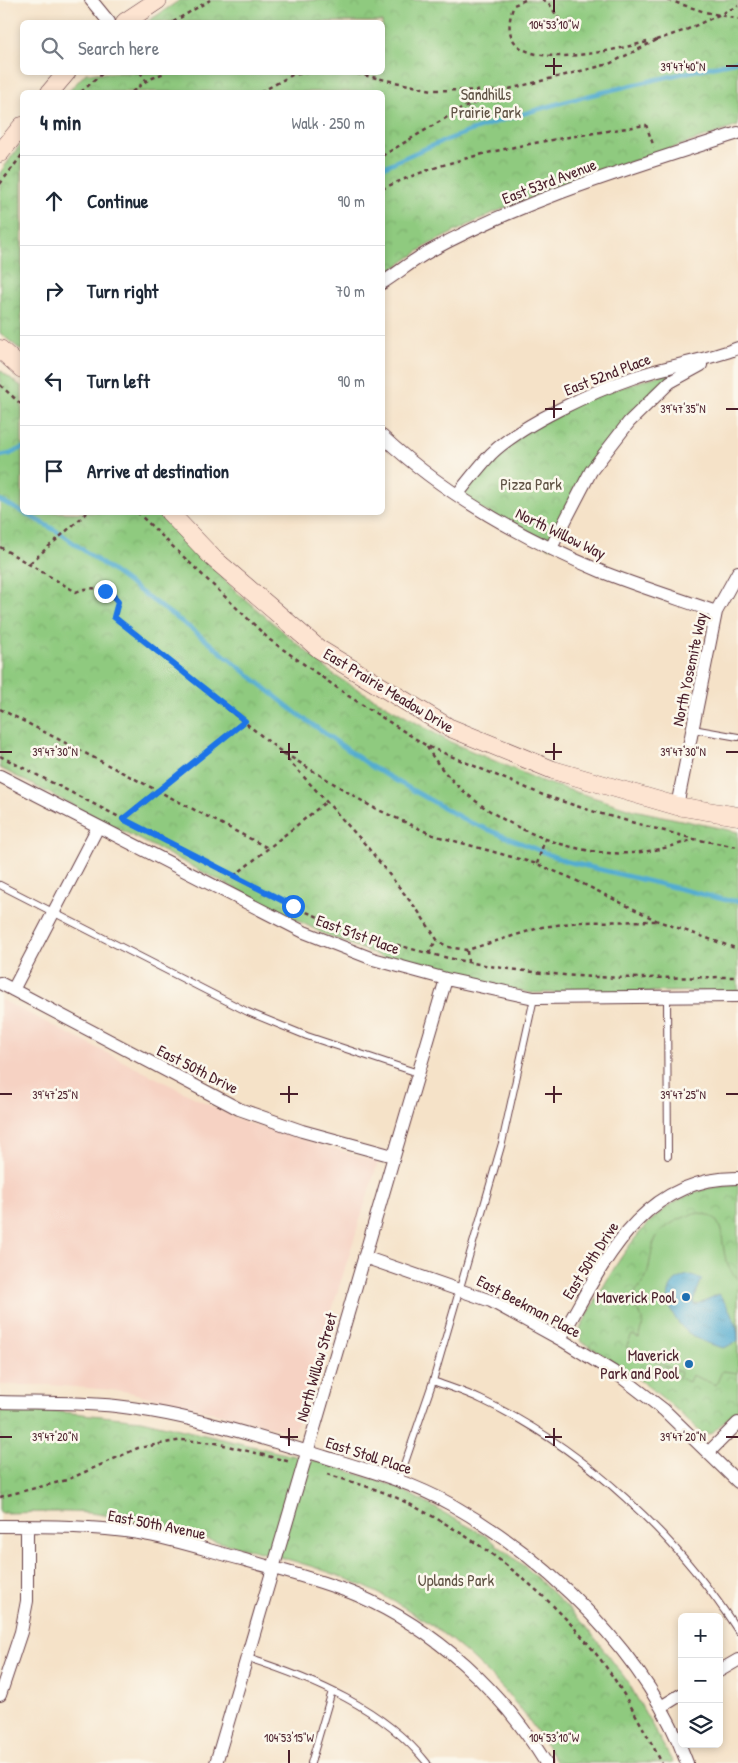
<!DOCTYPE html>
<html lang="en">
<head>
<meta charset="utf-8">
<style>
  :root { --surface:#fff; --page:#f6f6f7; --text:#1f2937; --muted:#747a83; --line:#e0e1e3 }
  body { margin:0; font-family:"Patrick Hand",sans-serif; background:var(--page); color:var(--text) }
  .controls { position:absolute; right:15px; bottom:15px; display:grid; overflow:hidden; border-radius:8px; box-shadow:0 2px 8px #0003 }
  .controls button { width:45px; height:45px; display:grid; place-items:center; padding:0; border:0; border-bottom:1px solid var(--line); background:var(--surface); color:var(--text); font:25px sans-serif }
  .stop { position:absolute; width:15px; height:15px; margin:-11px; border:4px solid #1a73e8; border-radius:50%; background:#fff }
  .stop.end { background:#1a73e8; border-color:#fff; box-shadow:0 1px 5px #0008 }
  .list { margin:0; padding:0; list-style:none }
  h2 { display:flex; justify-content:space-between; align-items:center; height:65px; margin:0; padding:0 20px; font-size:21px }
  h2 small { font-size:16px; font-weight:400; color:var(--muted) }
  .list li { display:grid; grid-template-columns:32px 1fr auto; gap:15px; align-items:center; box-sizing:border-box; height:90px; padding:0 20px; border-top:1px solid var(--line) }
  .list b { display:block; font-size:19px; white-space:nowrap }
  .list em { font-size:16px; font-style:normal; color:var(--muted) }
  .icon { flex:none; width:28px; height:28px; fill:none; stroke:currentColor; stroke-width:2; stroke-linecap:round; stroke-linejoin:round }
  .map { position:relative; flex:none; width:738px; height:1763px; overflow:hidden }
  .search { position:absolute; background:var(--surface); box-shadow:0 2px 8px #0003; left:20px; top:20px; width:365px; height:55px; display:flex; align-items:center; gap:12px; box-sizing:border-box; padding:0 18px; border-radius:8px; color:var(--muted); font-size:19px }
  .panel { position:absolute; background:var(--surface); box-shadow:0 2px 8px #0003; left:20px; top:90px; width:365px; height:425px; border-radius:8px }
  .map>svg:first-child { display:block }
  .built { fill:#f6d2c3 }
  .park { fill:url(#park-crowns); stroke:#6c7455 }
  .pitch { fill:#8fca7f; stroke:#6c7455 }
  .water { fill:url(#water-ripples); stroke:#4e667e }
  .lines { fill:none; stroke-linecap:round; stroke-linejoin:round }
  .stream { stroke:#52acd0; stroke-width:4.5 }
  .lane-casing { stroke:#643c43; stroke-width:8 }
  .street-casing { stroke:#643c43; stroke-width:14 }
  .secondary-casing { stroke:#643c43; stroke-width:19 }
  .path { stroke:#643c43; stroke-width:2.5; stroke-dasharray:4 4; stroke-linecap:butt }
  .lane { stroke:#fff; stroke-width:6 }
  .street { stroke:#fff; stroke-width:12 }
  .secondary { stroke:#fde4d1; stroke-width:18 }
  .route { stroke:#1a73e8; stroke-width:6 }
  .ticks { fill:none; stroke:#4a1f2b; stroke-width:2 }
  .poi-dot { fill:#1f6fb2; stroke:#fbf7ec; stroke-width:2 }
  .labels { text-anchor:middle; stroke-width:5; stroke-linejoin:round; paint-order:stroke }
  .park-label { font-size:16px; fill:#5f5244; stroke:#fbf7ec }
  .street-label { font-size:16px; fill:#4a1f2b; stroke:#fbf7ec }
  .poi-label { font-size:16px; fill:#4a1f2b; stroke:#fbf7ec; text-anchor:end }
  .ticks-label { font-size:12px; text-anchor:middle; fill:#4a1f2b; stroke:#fbf7ec; stroke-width:5; stroke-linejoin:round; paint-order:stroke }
</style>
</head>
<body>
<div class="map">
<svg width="738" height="1763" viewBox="0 0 738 1763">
  <defs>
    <pattern id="park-crowns" width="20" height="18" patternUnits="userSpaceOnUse" patternTransform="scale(1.25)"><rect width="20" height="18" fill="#8fca7f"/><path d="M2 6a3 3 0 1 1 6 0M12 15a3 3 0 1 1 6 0" fill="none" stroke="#7dad6e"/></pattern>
    <pattern id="water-ripples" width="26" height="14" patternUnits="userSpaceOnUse" patternTransform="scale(1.25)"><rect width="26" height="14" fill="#52acd0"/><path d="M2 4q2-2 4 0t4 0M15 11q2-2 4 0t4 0" fill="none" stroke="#468ba9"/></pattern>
  </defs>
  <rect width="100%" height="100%" fill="#fbf7ec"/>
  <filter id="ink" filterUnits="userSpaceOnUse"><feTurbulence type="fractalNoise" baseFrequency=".02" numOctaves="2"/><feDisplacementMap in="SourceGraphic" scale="10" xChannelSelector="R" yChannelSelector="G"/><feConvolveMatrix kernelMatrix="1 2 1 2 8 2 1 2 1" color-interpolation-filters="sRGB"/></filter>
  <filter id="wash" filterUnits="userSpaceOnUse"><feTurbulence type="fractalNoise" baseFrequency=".0096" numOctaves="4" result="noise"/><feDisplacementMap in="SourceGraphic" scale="20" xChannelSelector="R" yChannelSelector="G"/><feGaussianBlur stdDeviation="1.12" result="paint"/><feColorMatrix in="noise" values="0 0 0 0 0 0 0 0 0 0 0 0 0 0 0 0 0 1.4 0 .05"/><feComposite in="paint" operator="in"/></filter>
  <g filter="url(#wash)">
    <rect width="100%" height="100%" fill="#f5e2c8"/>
    <path class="built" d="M 0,999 L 239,1120 L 378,1162 L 294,1432 L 124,1391 L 51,1385 L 0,1385 Z"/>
    <path class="park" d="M 180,0 L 738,0 L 738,126 L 571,182 L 493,213 L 428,245 L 383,276 L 382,92 L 68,92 L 86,73 L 382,72 L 382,22 L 147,22 Z
      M 22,142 L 22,351 L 0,333 L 0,173 Z
      M 719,356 L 670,382 L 591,471 L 551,548 L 457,495 L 492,453 L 567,405 Z
      M 0,370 L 22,387 L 22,512 L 158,513 L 239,594 L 335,676 L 448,741 L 544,782 L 634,810 L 738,832 L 738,991 L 531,993 L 450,976 L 384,958 L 322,933 L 0,768 Z
      M 738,1185 L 738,1408 L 711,1434 L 701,1433 C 665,1396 626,1369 582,1342 L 579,1330 C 617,1264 649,1186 738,1185 Z
      M 0,1411 L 62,1412 L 141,1420 L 324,1463 L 397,1487 L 486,1536 L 530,1571 L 586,1626 L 628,1682 L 673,1763 L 557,1763 C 511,1682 434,1614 347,1579 C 299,1560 248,1549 198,1537 C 165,1530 132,1519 98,1514 C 67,1510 32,1513 0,1513 Z"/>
    <path class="pitch" d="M 699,1213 C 736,1216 712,1260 738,1278 L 738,1373 L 722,1371 L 716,1385 L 692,1375 L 689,1382 L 679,1378 L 681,1372 L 655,1362 L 656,1359 L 626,1347 L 632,1335 L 639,1338 C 647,1317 640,1318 633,1300 C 634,1290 642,1286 646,1277 C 651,1265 650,1250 656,1238 C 663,1225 686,1215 699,1213 Z"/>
    <path class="water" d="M 688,1275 L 702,1279 L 693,1301 L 695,1305 L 719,1294 C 730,1310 738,1321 738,1341 L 724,1348 C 711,1345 695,1339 685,1330 C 667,1313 658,1282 688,1275 Z"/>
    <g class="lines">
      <path class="stream" d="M 382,168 C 494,113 618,88 738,61
        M 0,456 L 10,454 L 22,448
        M 0,500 L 22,512
        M 23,512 L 60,533 L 197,633 L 295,712 L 372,767 L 467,821 L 565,861 L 726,900 L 738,901"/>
    </g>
  </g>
  <g filter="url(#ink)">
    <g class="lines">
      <defs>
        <path id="lane" d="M 693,729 L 738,737
          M 0,885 L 248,1012 L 307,1036 L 418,1073
          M 667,997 L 668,1156
          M 433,1381 C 449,1387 466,1392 482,1400 C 584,1448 678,1537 738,1631
          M 399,1480 L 433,1381 L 502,1143 L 534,998
          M 248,1658 C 313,1679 383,1708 427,1763
          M 311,1763 L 332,1691"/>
        <path id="street" d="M 91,0 L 109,22
          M 382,283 C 398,273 413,260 430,251 C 527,198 634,167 738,133
          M 382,436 C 445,495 526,540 605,573 C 641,587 679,599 716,612
          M 457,495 C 468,481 479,467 491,454 C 522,424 594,391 635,377 C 669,365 705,361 738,348
          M 551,548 L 591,471 L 629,422 L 670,382 L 701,365
          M 0,776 L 304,932 L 373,959 L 446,979 L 534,998 L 738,996
          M 677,806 L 716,612 L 738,572
          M 0,983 L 239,1109 L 302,1131 L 393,1156
          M 13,990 L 98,827
          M 364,1257 L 491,1301 L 560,1339 L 620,1376 L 664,1410 L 738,1482
          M 560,1339 C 602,1266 640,1177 738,1178
          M 0,1402 C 38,1403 77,1402 116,1406 C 187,1414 260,1437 328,1458 C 371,1471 413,1483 452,1505 C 549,1560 648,1656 687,1763
          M 709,1452 L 738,1423
          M 0,1526 C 47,1526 93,1526 139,1533 C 175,1539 210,1551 245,1560 C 283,1571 321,1580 357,1595 C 437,1630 501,1690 546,1763
          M 719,1671 L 738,1660
          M 0,1695 L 21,1632 L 27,1601 L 27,1526
          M 661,1707 L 682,1694
          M 216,1763 L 446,979"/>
        <path id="secondary" d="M 125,22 L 158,0
          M 50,92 L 67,72
          M 0,153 L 22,126
          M 0,349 L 22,369
          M 169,512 L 213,558 L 319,649 L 448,727 L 553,770 L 677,806 L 738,816"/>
      </defs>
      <use href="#lane" class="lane-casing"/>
      <use href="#street" class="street-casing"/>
      <use href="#secondary" class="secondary-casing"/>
      <path class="path" d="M 525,0 L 514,5 C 484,84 614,50 651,41
        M 542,0 L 548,2 L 561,22
        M 668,0 L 705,12 L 738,19
        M 173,22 L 210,0
        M 656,40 L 686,30 L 738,6
        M 140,72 L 146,81
        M 349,72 L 432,90 L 500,91
        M 81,92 L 104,72
        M 132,92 L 146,81 L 166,72
        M 261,92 L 292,75 L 313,72
        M 382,156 L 459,110 L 501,91 L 609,64 L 657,40
        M 0,184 L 22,155
        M 382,189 C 463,150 558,139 646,125 L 654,147
        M 0,385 L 22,405
        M 137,512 L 270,640 L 350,697 L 427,746 L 543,795 L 598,813 L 694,839 L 738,847
        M 0,547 L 76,592 C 92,585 108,588 118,602 L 115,617 L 279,750 L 372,807 L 433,835 L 537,864 L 571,878 L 658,921 L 738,949
        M 30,563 L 88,512
        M 0,709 L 268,848
        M 427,747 C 460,806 542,848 608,853 C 637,855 667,849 694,839
        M 282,753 L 365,844 L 418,911 L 438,941 L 448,947 L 467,950 L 542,927 L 579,922 L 657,921
        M 0,756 L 293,906 C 381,946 467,967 564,975 C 621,980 680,977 738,977
        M 123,819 L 245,721
        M 537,864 L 545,839
        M 234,876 L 327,801
        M 467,951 L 468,962
        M 429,954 L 432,946 L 438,941
        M 327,1474 C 351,1482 376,1488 399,1499 C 483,1539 563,1602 615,1680 C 632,1707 647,1735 662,1763
        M 0,1497 L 67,1480 L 138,1448 L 182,1440 L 216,1443 L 291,1462"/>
      <use href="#lane" class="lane"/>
      <use href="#street" class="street"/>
      <use href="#secondary" class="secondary"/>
    </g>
  </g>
  <g class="lines" filter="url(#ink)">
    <path class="route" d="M 105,591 L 113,595 L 118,602 L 114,617 L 245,721 L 123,819 L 293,906"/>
  </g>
  <path class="ticks" d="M 554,0 L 554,12M 554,58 L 554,75M 545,66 L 562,66M 726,66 L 738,66M 554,400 L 554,418M 545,409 L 562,409M 726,409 L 738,409M 289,743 L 289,760M 554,743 L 554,760M 0,752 L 12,752M 280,752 L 298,752M 545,752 L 562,752M 726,752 L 738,752M 289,1086 L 289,1103M 554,1086 L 554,1103M 0,1094 L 12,1094M 280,1094 L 298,1094M 545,1094 L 562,1094M 726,1094 L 738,1094M 289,1428 L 289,1446M 554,1428 L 554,1446M 0,1437 L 12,1437M 280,1437 L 298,1437M 545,1437 L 562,1437M 726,1437 L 738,1437M 289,1750 L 289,1763M 554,1750 L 554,1763"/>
  <g class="poi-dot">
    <circle cx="686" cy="1297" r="5"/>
    <circle cx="689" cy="1364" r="5"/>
  </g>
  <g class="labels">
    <g class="park-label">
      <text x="486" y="100">Sandhills<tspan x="486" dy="18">Prairie Park</tspan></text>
      <text x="531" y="490">Pizza Park</text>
      <text x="456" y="1586">Uplands Park</text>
    </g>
    <g class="street-label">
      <text transform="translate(549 181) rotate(-21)" y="6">East 53rd Avenue</text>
      <text transform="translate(607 374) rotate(-21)" y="6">East 52nd Place</text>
      <text transform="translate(561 533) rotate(26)" y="6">North Willow Way</text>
      <text transform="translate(689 669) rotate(-78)" y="6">North Yosemite Way</text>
      <text transform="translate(389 690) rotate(31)" y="6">East Prairie Meadow Drive</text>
      <text transform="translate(358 934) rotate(20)" y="6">East 51st Place</text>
      <text transform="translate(198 1069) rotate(27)" y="6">East 50th Drive</text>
      <text transform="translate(590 1260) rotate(-57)" y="6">East 50th Drive</text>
      <text transform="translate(529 1306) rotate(28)" y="6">East Beekman Place</text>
      <text transform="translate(316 1367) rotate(-74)" y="6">North Willow Street</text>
      <text transform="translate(369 1455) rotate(18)" y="6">East Stoll Place</text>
      <text transform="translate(157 1524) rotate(11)" y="6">East 50th Avenue</text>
    </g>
    <g class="poi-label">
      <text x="676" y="1303">Maverick Pool</text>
      <text x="679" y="1361">Maverick<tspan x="679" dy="18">Park and Pool</tspan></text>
    </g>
  </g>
  <g class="ticks-label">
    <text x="554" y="29">104°53'10"W</text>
    <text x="683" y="71">39°47'40"N</text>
    <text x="683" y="413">39°47'35"N</text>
    <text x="55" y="756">39°47'30"N</text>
    <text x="683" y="756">39°47'30"N</text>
    <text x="55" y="1099">39°47'25"N</text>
    <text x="683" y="1099">39°47'25"N</text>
    <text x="55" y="1441">39°47'20"N</text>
    <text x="683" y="1441">39°47'20"N</text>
    <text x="289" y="1742">104°53'15"W</text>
    <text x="554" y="1742">104°53'10"W</text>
  </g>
</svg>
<div class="controls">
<button>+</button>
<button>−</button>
<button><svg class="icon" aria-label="layers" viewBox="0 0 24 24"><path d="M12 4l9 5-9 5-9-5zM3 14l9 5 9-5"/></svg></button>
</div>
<div class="stop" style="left:293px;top:906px"></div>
<div class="stop end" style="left:105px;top:591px"></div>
<div class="search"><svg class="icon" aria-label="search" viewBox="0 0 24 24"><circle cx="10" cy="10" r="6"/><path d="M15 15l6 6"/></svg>Search here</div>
<section class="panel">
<h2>4 min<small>Walk · 250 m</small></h2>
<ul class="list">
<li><svg class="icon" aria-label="ahead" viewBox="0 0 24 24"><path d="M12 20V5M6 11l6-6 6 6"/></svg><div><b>Continue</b></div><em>90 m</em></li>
<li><svg class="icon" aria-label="right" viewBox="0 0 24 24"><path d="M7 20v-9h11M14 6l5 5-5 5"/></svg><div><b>Turn right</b></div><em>70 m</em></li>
<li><svg class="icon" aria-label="left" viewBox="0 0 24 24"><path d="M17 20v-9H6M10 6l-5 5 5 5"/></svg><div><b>Turn left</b></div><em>90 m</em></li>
<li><svg class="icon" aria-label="arrive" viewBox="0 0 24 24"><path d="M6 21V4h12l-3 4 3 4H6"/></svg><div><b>Arrive at destination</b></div></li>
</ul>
</section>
</div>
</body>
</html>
